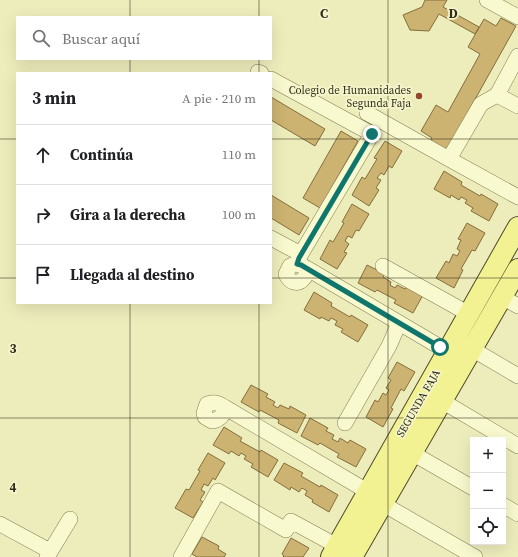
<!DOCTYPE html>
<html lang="es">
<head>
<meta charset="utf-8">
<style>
  :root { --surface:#fff; --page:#f2f2f2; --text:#202124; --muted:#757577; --line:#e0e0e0 }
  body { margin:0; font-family:"Source Serif 4",serif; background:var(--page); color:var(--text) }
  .controls { position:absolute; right:12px; bottom:12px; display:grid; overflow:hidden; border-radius:0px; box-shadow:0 4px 16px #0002 }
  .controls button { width:36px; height:36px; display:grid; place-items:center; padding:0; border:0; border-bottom:1px solid var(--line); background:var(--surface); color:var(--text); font:20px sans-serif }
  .stop { position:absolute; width:12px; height:12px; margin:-9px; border:3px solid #0f766e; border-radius:50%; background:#fff }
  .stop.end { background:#0f766e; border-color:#fff; box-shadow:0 1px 4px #0008 }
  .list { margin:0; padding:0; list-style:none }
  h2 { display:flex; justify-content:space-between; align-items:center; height:52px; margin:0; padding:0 16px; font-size:17px }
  h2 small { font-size:13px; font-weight:400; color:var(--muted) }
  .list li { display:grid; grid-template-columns:26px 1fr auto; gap:12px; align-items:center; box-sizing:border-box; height:60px; padding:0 16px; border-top:1px solid var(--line) }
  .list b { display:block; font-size:15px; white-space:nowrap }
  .list em { font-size:13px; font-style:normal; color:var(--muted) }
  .icon { flex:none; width:22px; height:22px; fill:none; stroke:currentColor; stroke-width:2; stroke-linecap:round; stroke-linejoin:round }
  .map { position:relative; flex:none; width:518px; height:557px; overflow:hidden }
  .search { position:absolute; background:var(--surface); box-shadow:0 4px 16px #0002; left:16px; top:16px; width:256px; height:44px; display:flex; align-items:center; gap:10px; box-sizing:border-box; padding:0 14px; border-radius:0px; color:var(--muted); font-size:15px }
  .panel { position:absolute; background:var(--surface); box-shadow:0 4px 16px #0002; left:16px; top:72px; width:256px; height:232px; border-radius:0px }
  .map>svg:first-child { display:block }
  .building { fill:#ccb371; stroke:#846e3b }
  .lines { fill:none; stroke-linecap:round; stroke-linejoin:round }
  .minor-casing { stroke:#847d56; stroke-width:16 }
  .major-casing { stroke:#52492a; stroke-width:22 }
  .minor { stroke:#f8f9ce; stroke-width:15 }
  .major { stroke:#f2f292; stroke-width:20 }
  .route { stroke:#0f766e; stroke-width:5 }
  .grid { fill:none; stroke:#332e1b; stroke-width:1; stroke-opacity:0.55 }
  .poi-dot { fill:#934726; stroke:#f4f5cb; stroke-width:1.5 }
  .labels { text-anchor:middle; stroke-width:3.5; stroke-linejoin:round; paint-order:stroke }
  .poi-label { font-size:11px; fill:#332e1b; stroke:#f4f5cb; text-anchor:end }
  .street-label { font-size:11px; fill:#332e1b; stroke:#f4f5cb }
  .grid-label { font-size:13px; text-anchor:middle; font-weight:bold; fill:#332e1b; stroke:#f4f5cb; stroke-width:3.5; stroke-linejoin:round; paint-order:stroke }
</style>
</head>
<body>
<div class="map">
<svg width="518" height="557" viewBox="0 0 518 557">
  <rect width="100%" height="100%" fill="#ededbc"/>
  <path class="building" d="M 425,0 L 447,0 L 443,7 L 479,27 L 475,34 L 439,14 L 429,31 L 410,30 L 403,15 L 422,7 Z
    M 501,18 L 516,26 L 445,153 L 429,144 L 432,138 L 421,131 L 436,105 L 448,112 L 480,54 L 468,47 L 484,19 L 496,26 Z
    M 271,97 L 325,129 L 315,146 L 271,120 Z
    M 341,131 L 358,141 L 320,208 L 303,198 Z
    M 385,141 L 402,151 L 392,168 L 389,166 L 384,175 L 381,173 L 377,178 L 381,180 L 376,188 L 379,190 L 369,206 L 352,195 L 362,177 L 365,179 L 377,159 L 374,158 Z
    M 444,171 L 462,182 L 461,185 L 480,196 L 481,194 L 498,204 L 489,221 L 471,211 L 473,208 L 465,203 L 467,200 L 461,197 L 459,200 L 451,195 L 450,198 L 434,189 Z
    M 271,195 L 309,218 L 299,235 L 271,218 Z
    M 352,204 L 369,214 L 359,231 L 356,230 L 352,238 L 348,236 L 345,241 L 349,244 L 344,252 L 347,253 L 337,269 L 320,259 L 330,240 L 333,242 L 344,223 L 342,222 Z
    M 467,223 L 485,233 L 475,251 L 472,250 L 461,269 L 463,270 L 454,288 L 436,278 L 446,261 L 449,263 L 453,254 L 457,256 L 460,251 L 457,249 L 461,240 L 458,239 Z
    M 367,265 L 385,274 L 383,277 L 391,282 L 390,285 L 395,288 L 397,285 L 405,289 L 407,286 L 423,295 L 413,313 L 394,303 L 396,300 L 377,290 L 375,292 L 358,283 Z
    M 314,292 L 332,303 L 331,306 L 350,317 L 351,315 L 368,325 L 358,342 L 341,332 L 343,329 L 335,325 L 337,321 L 331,318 L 329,321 L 321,317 L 320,319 L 304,310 Z
    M 397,362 L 415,372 L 404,391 L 401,389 L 391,408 L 393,409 L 383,427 L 366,417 L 375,400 L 378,402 L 383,393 L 386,395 L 389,390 L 386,388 L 391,380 L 388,378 Z
    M 251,385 L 268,394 L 266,397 L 275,402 L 273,405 L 278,408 L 280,405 L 289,409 L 290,406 L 306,415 L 297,433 L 278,423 L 279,420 L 260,410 L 259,412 L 241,402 Z
    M 310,418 L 328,428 L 326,431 L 334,435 L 332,439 L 338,442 L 340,438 L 348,443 L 350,440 L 366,449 L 356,467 L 337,457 L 339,454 L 320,443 L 318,445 L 301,436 Z
    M 224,427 L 242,438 L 240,441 L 260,452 L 261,450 L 278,460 L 268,477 L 251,467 L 253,464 L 244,459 L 246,456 L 241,453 L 239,456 L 231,451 L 229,454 L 213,445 Z
    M 208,453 L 225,463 L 215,480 L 213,478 L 208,486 L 204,484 L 201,490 L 205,492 L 200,500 L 203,502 L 193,518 L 175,508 L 186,489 L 189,490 L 200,471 L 198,470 Z
    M 284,463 L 303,473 L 301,476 L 320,487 L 321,485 L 338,495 L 329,512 L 312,502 L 313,500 L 305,495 L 307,491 L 302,488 L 299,492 L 291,487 L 290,490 L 274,480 Z
    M 202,537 L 219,546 L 218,549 L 226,554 L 224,557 L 197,557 L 192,554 Z
    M 291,538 L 309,548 L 303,557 L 283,557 L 284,556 L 282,554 Z"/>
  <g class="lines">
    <defs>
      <path id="minor" d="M 487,0 L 518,17
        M 518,56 L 497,95 L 481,104 L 449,159 L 518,197
        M 258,72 L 261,73
        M 271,79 L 372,134 L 301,254 L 297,264
        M 497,95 L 518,106
        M 367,113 L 449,159
        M 271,238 L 301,254
        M 383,266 L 469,314
        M 308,269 C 307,272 306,276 304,278 C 298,286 289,282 286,274 L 290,266 C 297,262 302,266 308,269 L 440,347 L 448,351
        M 502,297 L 518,306
        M 472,349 L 518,376
        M 442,401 L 518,446
        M 226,408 C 223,415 220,420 212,421 L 205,417 L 204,413 L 207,404 C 215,401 220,404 226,408 L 360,487 L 368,491
        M 345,423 L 389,346 L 399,323
        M 412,453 L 473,488
        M 383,504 L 475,557
        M 503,505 L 518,514
        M 0,524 L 50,551
        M 47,557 L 70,519
        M 181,557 L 218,491 L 286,530 L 291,521 L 337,546"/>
      <path id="major" d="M 331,557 L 518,227
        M 352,557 L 518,269"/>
    </defs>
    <use href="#minor" class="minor-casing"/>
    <use href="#major" class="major-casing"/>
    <use href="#minor" class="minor"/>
    <use href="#major" class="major"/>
  </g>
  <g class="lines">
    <path class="route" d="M 372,134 L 299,258 L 297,264 L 301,265 L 440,347"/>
  </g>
  <path class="grid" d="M 130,0 L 130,17M 259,0 L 259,17M 388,0 L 388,557M 130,59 L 130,73M 259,59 L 259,73M 0,139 L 17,139M 271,139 L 518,139M 0,278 L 17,278M 271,278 L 518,278M 130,303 L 130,557M 259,303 L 259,557M 0,418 L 518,418"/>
  <circle class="poi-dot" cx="419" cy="96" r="4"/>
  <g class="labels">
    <g class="poi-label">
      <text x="411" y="94">Colegio de Humanidades<tspan x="411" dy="13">Segunda Faja</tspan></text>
    </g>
    <g class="street-label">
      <text transform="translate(418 403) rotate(-60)" y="4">SEGUNDA FAJA</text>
    </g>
  </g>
  <g class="grid-label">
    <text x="324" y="18">C</text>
    <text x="453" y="18">D</text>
    <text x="13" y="353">3</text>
    <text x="13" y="492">4</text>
  </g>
</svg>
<div class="controls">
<button>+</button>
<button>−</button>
<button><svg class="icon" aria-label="locate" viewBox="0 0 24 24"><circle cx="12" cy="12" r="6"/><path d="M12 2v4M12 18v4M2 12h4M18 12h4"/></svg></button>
</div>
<div class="stop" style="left:440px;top:347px"></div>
<div class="stop end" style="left:372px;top:134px"></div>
<div class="search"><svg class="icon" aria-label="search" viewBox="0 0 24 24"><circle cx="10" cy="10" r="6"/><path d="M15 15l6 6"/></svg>Buscar aquí</div>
<section class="panel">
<h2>3 min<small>A pie · 210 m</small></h2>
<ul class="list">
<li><svg class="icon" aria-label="ahead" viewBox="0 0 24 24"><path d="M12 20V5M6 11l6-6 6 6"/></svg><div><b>Continúa</b></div><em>110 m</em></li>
<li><svg class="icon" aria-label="right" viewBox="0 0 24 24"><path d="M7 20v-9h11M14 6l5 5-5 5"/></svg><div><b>Gira a la derecha</b></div><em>100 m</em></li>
<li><svg class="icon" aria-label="arrive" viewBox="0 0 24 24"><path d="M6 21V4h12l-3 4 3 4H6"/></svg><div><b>Llegada al destino</b></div></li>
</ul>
</section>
</div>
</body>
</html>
